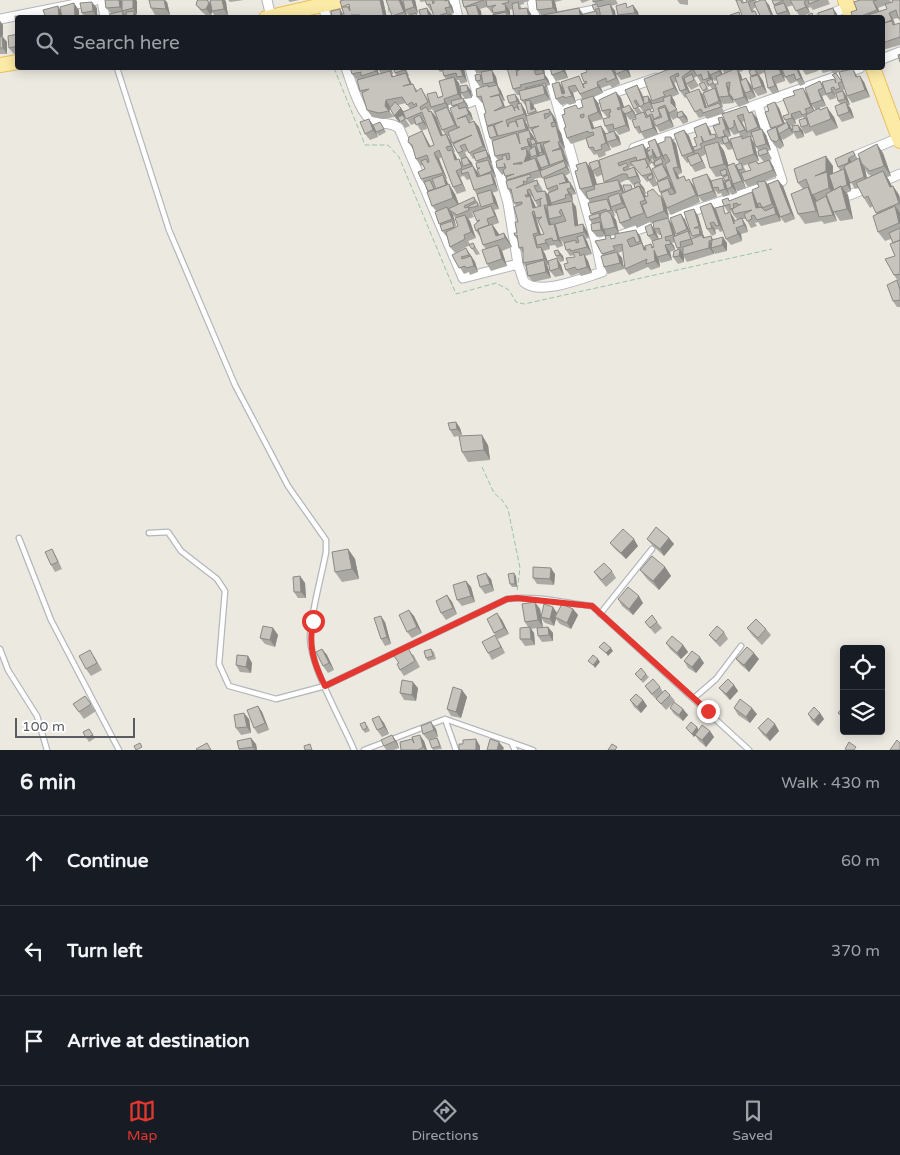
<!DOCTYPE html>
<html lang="en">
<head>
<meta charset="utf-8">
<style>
  :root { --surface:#171b24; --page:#242831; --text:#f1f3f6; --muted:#9ea1a6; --line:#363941; --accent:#e33730 }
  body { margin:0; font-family:"Varela Round",sans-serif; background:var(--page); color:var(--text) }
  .controls { position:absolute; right:15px; bottom:15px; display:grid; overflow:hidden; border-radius:5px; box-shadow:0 2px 12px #0003 }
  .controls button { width:45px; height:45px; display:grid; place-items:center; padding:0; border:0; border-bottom:1px solid var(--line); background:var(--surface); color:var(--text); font:25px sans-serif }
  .scale { position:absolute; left:15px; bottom:12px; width:120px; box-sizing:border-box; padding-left:5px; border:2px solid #595d61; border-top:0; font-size:14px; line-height:18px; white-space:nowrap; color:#595d61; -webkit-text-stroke:4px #fff; paint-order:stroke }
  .stop { position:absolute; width:15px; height:15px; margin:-11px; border:4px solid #e33730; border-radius:50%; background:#fff }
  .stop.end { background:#e33730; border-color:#fff; box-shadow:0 1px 5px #0008 }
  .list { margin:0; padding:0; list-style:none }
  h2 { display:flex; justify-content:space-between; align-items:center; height:65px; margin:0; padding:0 20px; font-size:21px }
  h2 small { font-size:16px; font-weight:400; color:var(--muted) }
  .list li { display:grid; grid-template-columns:32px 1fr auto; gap:15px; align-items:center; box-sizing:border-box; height:90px; padding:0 20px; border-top:1px solid var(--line) }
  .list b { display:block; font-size:19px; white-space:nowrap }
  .list em { font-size:16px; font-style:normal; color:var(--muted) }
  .icon { flex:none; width:28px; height:28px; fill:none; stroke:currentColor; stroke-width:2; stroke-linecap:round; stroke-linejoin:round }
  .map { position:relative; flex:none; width:900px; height:750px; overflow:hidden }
  .search { position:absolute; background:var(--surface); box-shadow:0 2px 12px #0003; left:15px; right:15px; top:15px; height:55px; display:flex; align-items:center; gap:12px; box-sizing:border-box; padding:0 18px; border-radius:5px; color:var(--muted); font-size:19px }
  .sheet { height:335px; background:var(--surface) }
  nav { display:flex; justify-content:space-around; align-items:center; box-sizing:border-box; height:70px; border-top:1px solid var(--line); background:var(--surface); font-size:14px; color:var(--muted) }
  nav a { display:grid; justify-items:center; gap:2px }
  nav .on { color:var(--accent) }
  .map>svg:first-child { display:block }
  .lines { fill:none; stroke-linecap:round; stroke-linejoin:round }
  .service-casing { stroke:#b3b7bb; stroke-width:7 }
  .minor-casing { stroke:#b3b7bb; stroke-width:11 }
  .primary-casing { stroke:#ecbd5a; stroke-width:16 }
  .path { stroke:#97c4a2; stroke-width:1; stroke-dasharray:5 2.5; stroke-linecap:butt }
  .service { stroke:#fff; stroke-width:4.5 }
  .minor { stroke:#fff; stroke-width:9 }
  .primary { stroke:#fceba6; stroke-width:14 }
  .wall { fill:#aba9a3; fill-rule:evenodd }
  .shaded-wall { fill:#8b8985 }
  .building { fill:#c7c4be; stroke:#8b8985; fill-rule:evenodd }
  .route { stroke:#e33730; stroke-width:6 }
</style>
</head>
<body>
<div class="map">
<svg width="900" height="750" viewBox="0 0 900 750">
  <rect width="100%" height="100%" fill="#ece9e1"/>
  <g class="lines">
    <defs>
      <path id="service" d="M 117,68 L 169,230 L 235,385 L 288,486 L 326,540 L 326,552 C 321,579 312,608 310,636 C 309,665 342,721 354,750
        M 149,533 L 168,532 L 181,551 L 217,579 L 225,591 L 219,664 L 229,686 L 276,699 L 325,686 L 507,599 C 535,595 565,603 592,606 L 749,750
        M 19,538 L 51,620 L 119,750
        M 600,614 L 652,549
        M 0,649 L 8,670 L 37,716 L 47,750
        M 694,698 L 716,679 L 741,646
        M 445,719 L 456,750
        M 511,742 L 515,750
        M 364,750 L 445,719 L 533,750"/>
      <path id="minor" d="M 102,0 L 105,18
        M 267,0 L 271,17
        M 454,0 L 458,18
        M 532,0 L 535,18
        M 322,5 L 327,18
        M 553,18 L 595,10
        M 820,18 L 848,7
        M 0,19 L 96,0
        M 882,59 L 900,52
        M 346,68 C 351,81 360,115 373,121 C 382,125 389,121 399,128 L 463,278 L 518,264
        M 470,68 L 508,203 L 518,264 L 524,282 C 540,296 583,278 602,272 L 596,243 L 547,68
        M 567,109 L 656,78
        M 439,114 L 478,99
        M 634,148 L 860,68
        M 850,158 L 899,138
        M 850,195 L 900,174
        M 601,242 L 782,181 L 758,105"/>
      <path id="primary" d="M 845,0 L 852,18
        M 266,18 L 344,0
        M 0,65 L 18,62
        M 873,68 L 900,141"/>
    </defs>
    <use href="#service" class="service-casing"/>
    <use href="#minor" class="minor-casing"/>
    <use href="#primary" class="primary-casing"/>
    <path class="path" d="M 387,0 L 390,18
      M 334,68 L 365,145 L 388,145 L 399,157 L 456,294 L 496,283 L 509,290 L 516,302 L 524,304 L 772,249
      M 482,467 L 494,493 L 502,500 L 508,509 L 520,568 L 517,592"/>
    <use href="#service" class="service"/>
    <use href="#minor" class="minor"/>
    <use href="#primary" class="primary"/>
  </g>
  <path class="wall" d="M 208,0 L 211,4 L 210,0 L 225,0 L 226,2 L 228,16 L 216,17 L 212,12 L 211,15 L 207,16 L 201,11 L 196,5 Z
    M 228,0 L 244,0 L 230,2 Z
    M 288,0 L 299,0 L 290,2 Z
    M 344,0 L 383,0 L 387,18 L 345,18 L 340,1 ZM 349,4 L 349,6 L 342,7 Z
    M 402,0 L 407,16 L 409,16 L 405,10 L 403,0 L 415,0 L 418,13 L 416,14 L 418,18 L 393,18 L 392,16 Z
    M 419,0 L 433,0 L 434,1 L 434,0 L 448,0 L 452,6 L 454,13 L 450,14 L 454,18 L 434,18 L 432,11 L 431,11 L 427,5 L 426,1 L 421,2 Z
    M 462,0 L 529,0 L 529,1 L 525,2 L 524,2 L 524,4 L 520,5 L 522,9 L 527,8 L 531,14 L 532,18 L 514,18 L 513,9 L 509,10 L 510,17 L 493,18 L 494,15 L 493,13 L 492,13 L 487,7 L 480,9 L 481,11 L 468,13 L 464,7 Z
    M 536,0 L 563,0 L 555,2 L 557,12 L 583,15 L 595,12 L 594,10 L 595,4 L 593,0 L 616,0 L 618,4 L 611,6 L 615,11 L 600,16 L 601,18 L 542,16 L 537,10 Z
    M 580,0 L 590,0 L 582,3 Z
    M 677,0 L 688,0 L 688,5 L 680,4 Z
    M 735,0 L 743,0 L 744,3 L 747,2 L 746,0 L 756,0 L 757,2 L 769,5 L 774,18 L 761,18 L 756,7 L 753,9 L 758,18 L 737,2 Z
    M 772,0 L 828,0 L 830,4 L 813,10 L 810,6 L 811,7 L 808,8 L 810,13 L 800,17 L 793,5 L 787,7 L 791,17 L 779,18 L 777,14 Z
    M 860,0 L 890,0 L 891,2 L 900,0 L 900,21 L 898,18 L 893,19 L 895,25 L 900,23 L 900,45 L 882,50 L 882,18 L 853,18 ZM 886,5 L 887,9 L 879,11 L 878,8 Z
    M 122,1 L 137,1 L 137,14 L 136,15 L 138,18 L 111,18 L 111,13 L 106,8 Z
    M 167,2 L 170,15 L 155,15 L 151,8 Z
    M 633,5 L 638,12 L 639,18 L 620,18 L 618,15 L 629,7 Z
    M 97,8 L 97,16 L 99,18 L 85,18 L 82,13 Z
    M 0,21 L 3,25 L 3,35 L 2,36 L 7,42 L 7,54 L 0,54 Z
    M 18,34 L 18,53 L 14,54 L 9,48 Z
    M 350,68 L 377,68 L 379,74 L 381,74 L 378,68 L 391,68 L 393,74 L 392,74 L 394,77 L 397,76 L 395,73 L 405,68 L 409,76 L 408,76 L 412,84 L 418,91 L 421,88 L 428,99 L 443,96 L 446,79 L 444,76 L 443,71 L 440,72 L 437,68 L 462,68 L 464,69 L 467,82 L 461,84 L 459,80 L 456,80 L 459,83 L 462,98 L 467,104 L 469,109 L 468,109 L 471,113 L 473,120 L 470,121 L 471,122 L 474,121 L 479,127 L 487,152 L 490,156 L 492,164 L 491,164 L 496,177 L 494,178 L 498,191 L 492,193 L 495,197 L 499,209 L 494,210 L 499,223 L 493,225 L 499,235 L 504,233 L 510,243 L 512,247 L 502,251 L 507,266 L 491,271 L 487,264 L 486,249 L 483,245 L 480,237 L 476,231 L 477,222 L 474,215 L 471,211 L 474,217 L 468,219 L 476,238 L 468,241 L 470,244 L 473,243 L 480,254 L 476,255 L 470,245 L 455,253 L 450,247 L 447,237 L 442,231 L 435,212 L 436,211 L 432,206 L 425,185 L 421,179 L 425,169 L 423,165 L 421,166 L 416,159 L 413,149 L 408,142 L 422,131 L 426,138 L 431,147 L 434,145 L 424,119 L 423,120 L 427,129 L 421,131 L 416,123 L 411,125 L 405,116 L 404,117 L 410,126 L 405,128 L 400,121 L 399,122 L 390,108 L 390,112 L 394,117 L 383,119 L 372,117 L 367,110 L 362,94 L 360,91 L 357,80 L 352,74 ZM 406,103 L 410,109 L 404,112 L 398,105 ZM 451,104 L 453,107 L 457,126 L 451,113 L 449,109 L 448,105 ZM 432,109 L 435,114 L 442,130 L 445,134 L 443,135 L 436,117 L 431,111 L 429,111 ZM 448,136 L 449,136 L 452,143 L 461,159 L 462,162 L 457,159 L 454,152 L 455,152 L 450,140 ZM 468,151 L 473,159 L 475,158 L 477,163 L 477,168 L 480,176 L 479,176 L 478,173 L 473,166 L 472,163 L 467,157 L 465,152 ZM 442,157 L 453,187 L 457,194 L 466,191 L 460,177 L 464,176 L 467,180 L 470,179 L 474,190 L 477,195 L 481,207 L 482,209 L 474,197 L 459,204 L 455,194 L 448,185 L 446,179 L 447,179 L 439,159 ZM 453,215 L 456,218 L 458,226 L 456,227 L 455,226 L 456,226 Z
    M 473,68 L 490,68 L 491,70 L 496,77 L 498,86 L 501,91 L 505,101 L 503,101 L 505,107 L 511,106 L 509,103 L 515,94 L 519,100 L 520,104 L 525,110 L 527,115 L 529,115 L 526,106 L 521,100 L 520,95 L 517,95 L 513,89 L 507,68 L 544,68 L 545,75 L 548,79 L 550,85 L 547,86 L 548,90 L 547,90 L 550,100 L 533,105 L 534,108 L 538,112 L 549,109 L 554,116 L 556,120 L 558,128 L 561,133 L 565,148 L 563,149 L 569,166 L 568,167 L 570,173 L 565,176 L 569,182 L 574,189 L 576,194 L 572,195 L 573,201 L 571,201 L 576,207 L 578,225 L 583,224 L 587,231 L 589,238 L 585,239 L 592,254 L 585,256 L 588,261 L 592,273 L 581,276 L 579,273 L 571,276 L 566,270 L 568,263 L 575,257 L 574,255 L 570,256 L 566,250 L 564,244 L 561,240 L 563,246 L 557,248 L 555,245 L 549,246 L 550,249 L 543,251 L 545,254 L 549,265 L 547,265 L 551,278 L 533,282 L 528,276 L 526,267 L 523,263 L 523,253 L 519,248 L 518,241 L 515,236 L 517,233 L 518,222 L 516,206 L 514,203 L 512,195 L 508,189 L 508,181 L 504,174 L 502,175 L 497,168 L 498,160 L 495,156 L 492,141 L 490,138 L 487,126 L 486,113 L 483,103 L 482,103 L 477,97 L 480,87 L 476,81 L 480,74 L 482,76 L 481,73 L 477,73 ZM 527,121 L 529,128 L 534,135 L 538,144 L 529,130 L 525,122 ZM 542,177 L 545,181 L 547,189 L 549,192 L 549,197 L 545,191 L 543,191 L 541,187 L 537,180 L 535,181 L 534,179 ZM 531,196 L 532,196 L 535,201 L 538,207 L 536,207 ZM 536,218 L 539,223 L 544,234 L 541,234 Z
    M 550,68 L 571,68 L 565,70 L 568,78 L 556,81 L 552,75 Z
    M 613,68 L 620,84 L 612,88 L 610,85 L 601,88 L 603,93 L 594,97 L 598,103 L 603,119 L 592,122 L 594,128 L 601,126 L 606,134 L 609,133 L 605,126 L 610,117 L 607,117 L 602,111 L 616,92 L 621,98 L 624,107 L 634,111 L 635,115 L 637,114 L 634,109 L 625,90 L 637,85 L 641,92 L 643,97 L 648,96 L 653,103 L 652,101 L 677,68 L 678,69 L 681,68 L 720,68 L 723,75 L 725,74 L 721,68 L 742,68 L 743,71 L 739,72 L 741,75 L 743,80 L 751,85 L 756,97 L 749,100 L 747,97 L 749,103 L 739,107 L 732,98 L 734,103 L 723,104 L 721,101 L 723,107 L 722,108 L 725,113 L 750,113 L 757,118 L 761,129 L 766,135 L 771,150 L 768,151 L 772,159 L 769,160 L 773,166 L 777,176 L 765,181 L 768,184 L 778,180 L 783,186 L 795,219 L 785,223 L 780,217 L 776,206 L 781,221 L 761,226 L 758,222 L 755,223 L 757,226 L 751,228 L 746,219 L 742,219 L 746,225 L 748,232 L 741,234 L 742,241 L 731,245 L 726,239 L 727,213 L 728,212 L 724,206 L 728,198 L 730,201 L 754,195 L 759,187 L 757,184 L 748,187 L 744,181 L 740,173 L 746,188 L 737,191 L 735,187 L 737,193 L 732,195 L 729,191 L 730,195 L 723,197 L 721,193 L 718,194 L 715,190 L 717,197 L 703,202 L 698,196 L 712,181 L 725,182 L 722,176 L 716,177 L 710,168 L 706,154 L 701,157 L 706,168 L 695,172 L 689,162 L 687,163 L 682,156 L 684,130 L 689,136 L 693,147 L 697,146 L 710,130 L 712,135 L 715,134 L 718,138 L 727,123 L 731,136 L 728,137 L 731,143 L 740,136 L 739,133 L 734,135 L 729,129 L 722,114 L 707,119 L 705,116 L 699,118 L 695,112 L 687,97 L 685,98 L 680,91 L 676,82 L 674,83 L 679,94 L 672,97 L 675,102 L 676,108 L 678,112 L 682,111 L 687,117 L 688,122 L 683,124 L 678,117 L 673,120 L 669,115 L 674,127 L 660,132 L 656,126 L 654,122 L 653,122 L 658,134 L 645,139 L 641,133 L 639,134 L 635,128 L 636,118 L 630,120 L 626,115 L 630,131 L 619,135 L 616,131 L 614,131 L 619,137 L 621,145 L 612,148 L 609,144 L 611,150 L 605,152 L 606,155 L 599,158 L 597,154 L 594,155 L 589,148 L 586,139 L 571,144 L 567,138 L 566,127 L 579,108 L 583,107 L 583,100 L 578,91 L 573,93 L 576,103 L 569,105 L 568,103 L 561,105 L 556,99 L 559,82 L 563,88 L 561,82 L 584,83 L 584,82 ZM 697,76 L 701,83 L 704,81 L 708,87 L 710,86 L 712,89 L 709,90 L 704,82 L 699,84 L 704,92 L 703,93 L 708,107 L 707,107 L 703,95 L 690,92 L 686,83 L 691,90 L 699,86 L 694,78 ZM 713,79 L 714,81 L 717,80 L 718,84 L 715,84 L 713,82 ZM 638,107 L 640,107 L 643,112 L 642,112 ZM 653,109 L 654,111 L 652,112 L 650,110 ZM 745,121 L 747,132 L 751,138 L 753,137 L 756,147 L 759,151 L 759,156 L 764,162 L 759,164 L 757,161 L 759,161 L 754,143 L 749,136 L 742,122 ZM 719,140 L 722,145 L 724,144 L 728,150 L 733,149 L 737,160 L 739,163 L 737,167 L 734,163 L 728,165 L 724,151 L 720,145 L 721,144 ZM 748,164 L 751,170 L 746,171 L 743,166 ZM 731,211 L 734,216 L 738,220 L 735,221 L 730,212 Z
    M 628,68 L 631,77 L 621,80 L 616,74 Z
    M 753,68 L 763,68 L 764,69 L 782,68 L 785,81 L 776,84 L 779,92 L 773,94 L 768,88 L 765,72 L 759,75 L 763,81 L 767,93 L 758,96 L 753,89 L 752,77 L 749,71 L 753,69 Z
    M 785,68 L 798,68 L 805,84 L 800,86 L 797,81 L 790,84 L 785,77 Z
    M 801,68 L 817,68 L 818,71 L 806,75 Z
    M 820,68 L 838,68 L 840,71 L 841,71 L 838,68 L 853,68 L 847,70 L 853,69 L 858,77 L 864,82 L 870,97 L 852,103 L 847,96 L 845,89 L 843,90 L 847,97 L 850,105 L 848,105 L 851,109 L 854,118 L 842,122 L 838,116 L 840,104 L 838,101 L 836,94 L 835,95 L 836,98 L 830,100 L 826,95 L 822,96 L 826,106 L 819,108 L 820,110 L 834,117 L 838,128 L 816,136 L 812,130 L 812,131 L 805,134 L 801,127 L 804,119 L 803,117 L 795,120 L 796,124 L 793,125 L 798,125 L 803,131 L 804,137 L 797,139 L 793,132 L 792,126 L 790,126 L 793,134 L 783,140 L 781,137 L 784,146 L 780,149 L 775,146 L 771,140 L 772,129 L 771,128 L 779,108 L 785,124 L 787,123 L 785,120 L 789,114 L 807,94 L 814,111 L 816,110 L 811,104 L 820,81 L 822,84 L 836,81 L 834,74 L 831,71 L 823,73 ZM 839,72 L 843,84 L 836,73 Z
    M 467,85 L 471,91 L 472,98 L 465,99 L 461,93 Z
    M 369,119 L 373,125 L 378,137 L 370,140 L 365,134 Z
    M 382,125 L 386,132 L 379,136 L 376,132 Z
    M 655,139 L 659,146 L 676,144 L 682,173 L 678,175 L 679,178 L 687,180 L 694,186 L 700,202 L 671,215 L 667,208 L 669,218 L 667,218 L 672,224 L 676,236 L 677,235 L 676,234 L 681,214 L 685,220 L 691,236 L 693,238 L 694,238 L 692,236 L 694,209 L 698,216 L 703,233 L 702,233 L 705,238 L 711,236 L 713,239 L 727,243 L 727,251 L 715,254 L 714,252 L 714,254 L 687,262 L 684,257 L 684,262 L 678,264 L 673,257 L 678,250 L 675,242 L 672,243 L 674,246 L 675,250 L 670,252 L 672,260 L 661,263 L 659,260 L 660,267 L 651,270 L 648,267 L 629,275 L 625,269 L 623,251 L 618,253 L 622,258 L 624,269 L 608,274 L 604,267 L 603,255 L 595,241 L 606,239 L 605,236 L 597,237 L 592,231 L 592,224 L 590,220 L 592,215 L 591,214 L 591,203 L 588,198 L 587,199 L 580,189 L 578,170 L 586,162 L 593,171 L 597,184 L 605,183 L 603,174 L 597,177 L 592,171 L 598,160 L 600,164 L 647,150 L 648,152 ZM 650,159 L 655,168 L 652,169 L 658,181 L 660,192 L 664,199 L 659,196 L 646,196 L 644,194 L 646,194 L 644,188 L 640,183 L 641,182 L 638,174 L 629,167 L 633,166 L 647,182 L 649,181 L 653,187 L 658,185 L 653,173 L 649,165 L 651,164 ZM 626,180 L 629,180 L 633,185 L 634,184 L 635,188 L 624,192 L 622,186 L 620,183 ZM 613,210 L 616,214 L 617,213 L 620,223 L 625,229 L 635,225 L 637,228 L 650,222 L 652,224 L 653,223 L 654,228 L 648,236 L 653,242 L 654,247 L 653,248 L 651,244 L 646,248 L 643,245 L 640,236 L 619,233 L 616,220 L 614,217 L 615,216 ZM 656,232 L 659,235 L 661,235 L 662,238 L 659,239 ZM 615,235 L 615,238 L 612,239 L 610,236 Z
    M 853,151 L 858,159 L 883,153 L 891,176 L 887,177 L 892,186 L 893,186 L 899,195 L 900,197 L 900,284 L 894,275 L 895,256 L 893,243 L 891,239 L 885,241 L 878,232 L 877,215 L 873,206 L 870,208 L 864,198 L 859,188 L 855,189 L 849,179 L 851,191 L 847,193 L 848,195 L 853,219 L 840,221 L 834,212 L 837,221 L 824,224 L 822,221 L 805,224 L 798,214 L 803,189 L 798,183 L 833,166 L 833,174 L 840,170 L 838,167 ZM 865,169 L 868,174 L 871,176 L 867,178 Z
    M 711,203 L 716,210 L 723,231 L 720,232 L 718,229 L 715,230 L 716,234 L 712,236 L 707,229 Z
    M 554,251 L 563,256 L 564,261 L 560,262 L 556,256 Z
    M 470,254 L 475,262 L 478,272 L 470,275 L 469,272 L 464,274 L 452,255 Z
    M 561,265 L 564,275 L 555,277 L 550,271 Z
    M 897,280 L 900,284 L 900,307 L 897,307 L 893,301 Z
    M 456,422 L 460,428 L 462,435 L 454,437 L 450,430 Z
    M 488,445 L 490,460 L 468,462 L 462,452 Z
    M 669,538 L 674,544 L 664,556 L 652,545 L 647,539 Z
    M 610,543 L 638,546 L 626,559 L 615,549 Z
    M 52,549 L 56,556 L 62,569 L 55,572 L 51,565 Z
    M 348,549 L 355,559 L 359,579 L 342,582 L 335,572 Z
    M 665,567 L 671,576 L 659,590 L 647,579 L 640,570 Z
    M 612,571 L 616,578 L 606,587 L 599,579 L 594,572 Z
    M 555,574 L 554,585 L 537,584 L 533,578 Z
    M 300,576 L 305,583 L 306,598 L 298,598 L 294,592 Z
    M 516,576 L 517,587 L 512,587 L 510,584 Z
    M 491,579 L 494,591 L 485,594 L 480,587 Z
    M 466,581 L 471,587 L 475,602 L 462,606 L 457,600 Z
    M 447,595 L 452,602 L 457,614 L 446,620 L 441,613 Z
    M 618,599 L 643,603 L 633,615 L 622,606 Z
    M 553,607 L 557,613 L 573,609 L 578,615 L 571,629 L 560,624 L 556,619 L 554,626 L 545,623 L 541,618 L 543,627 L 531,629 L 534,633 L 535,645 L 525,646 L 520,639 L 528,627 L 525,622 L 540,609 L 541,616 Z
    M 414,616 L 422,633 L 412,638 L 407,632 Z
    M 502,620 L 509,634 L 498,639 L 494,633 Z
    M 385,622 L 391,644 L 385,646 L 381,639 Z
    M 645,622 L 657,622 L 662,628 L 655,634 Z
    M 548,627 L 553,633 L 553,641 L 542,642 L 538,636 Z
    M 273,628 L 278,635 L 275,647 L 265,644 L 260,638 Z
    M 747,628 L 766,629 L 771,635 L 762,645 L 752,635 Z
    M 724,632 L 728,639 L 720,647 L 714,641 L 709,635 Z
    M 499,642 L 505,653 L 492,660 L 488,653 Z
    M 666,643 L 683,645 L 688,652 L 681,659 L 670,649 Z
    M 322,649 L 327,655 L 334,670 L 328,673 L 323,666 Z
    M 431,649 L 434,652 L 436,659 L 428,661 L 426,658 Z
    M 413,654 L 420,667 L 404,676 L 400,670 L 399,663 Z
    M 94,656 L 102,670 L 91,676 L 86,669 Z
    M 248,656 L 252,663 L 251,673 L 240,672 L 236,665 Z
    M 736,659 L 759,659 L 749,672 L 741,665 Z
    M 684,661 L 704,663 L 696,673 L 688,668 Z
    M 635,674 L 646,674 L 649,677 L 643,683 Z
    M 734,685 L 738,691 L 730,700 L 724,694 L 719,688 Z
    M 645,686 L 660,687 L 663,692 L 670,695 L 675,701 L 666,710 L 657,700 L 650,693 Z
    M 418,688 L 416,701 L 404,700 L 400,693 Z
    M 462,690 L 467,697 L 461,718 L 451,716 L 447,709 Z
    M 85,696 L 96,711 L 84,719 L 73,704 Z
    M 630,700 L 643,700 L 647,706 L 641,713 L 634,707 Z
    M 258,706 L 262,712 L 269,730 L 258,734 L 254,728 Z
    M 670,708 L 683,709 L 688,715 L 683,721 L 674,714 Z
    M 734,708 L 757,714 L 750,723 L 738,715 Z
    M 820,713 L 824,719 L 818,726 L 812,721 L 808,714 Z
    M 249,719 L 251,733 L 241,735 L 236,728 Z
    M 384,723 L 389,734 L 382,737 L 377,730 Z
    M 775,724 L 779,731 L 770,741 L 763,735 L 758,728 Z
    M 367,725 L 370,731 L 365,733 L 363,730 Z
    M 697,727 L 699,730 L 710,731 L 714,737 L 706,747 L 699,741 L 695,735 L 694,737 L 686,728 Z
    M 89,729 L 95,738 L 89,742 L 83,732 Z
    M 436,729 L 438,737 L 428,740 L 423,734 Z
    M 392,735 L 397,742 L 399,748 L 394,750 L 386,750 L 384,746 Z
    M 437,738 L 439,741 L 442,749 L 433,750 L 432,748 Z
    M 237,741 L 256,744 L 257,750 L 239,750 Z
    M 424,741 L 427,750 L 401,750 L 414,742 Z"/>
  <path class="shaded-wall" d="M 119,0 L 121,0 L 123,2 L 123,11 L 120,7 Z
    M 133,0 L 136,0 L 137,1 L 137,14 L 133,8 Z
    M 164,0 L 165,0 L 167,2 L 170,15 L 166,9 Z
    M 207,0 L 212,6 L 212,12 L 211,15 L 206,9 Z
    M 222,0 L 225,0 L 226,2 L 228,16 L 224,9 Z
    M 380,0 L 383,0 L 387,18 L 384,18 Z
    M 399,0 L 402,0 L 408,18 L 404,12 Z
    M 412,0 L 415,0 L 418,13 L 414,7 Z
    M 445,0 L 448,0 L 452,6 L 454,13 Z
    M 552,0 L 554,0 L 555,2 L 558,14 L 553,8 Z
    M 765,0 L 769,5 L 774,18 L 773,18 Z
    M 873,1 L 878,8 L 881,16 L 877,10 Z
    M 92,2 L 97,8 L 97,18 L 93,11 Z
    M 804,2 L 808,8 L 810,13 L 806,7 Z
    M 74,3 L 79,10 L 79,18 L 76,18 L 75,16 Z
    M 784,3 L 788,9 L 791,17 L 787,11 Z
    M 505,4 L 510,11 L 510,17 L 506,11 Z
    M 610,4 L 615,11 L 616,18 L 614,18 Z
    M 476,5 L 481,11 L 482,18 L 480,18 Z
    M 633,5 L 638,12 L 639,18 L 635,13 Z
    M 58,6 L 62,13 L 63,18 L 59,18 Z
    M 427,8 L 432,15 L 432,18 L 429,18 Z
    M 527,8 L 531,14 L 532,18 L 529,18 Z
    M 579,8 L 583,14 L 584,18 L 580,15 Z
    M 833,8 L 837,14 L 838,18 L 836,18 Z
    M 340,9 L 344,16 L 345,18 L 341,18 Z
    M 122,11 L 127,18 L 124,18 Z
    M 134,11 L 138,18 L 134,18 Z
    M 889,13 L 893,19 L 896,26 L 892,20 Z
    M 0,21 L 3,25 L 3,35 L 0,39 Z
    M 2,36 L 7,42 L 7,54 L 3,48 Z
    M 374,68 L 377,68 L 380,78 L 376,71 Z
    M 389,68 L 391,68 L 393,74 Z
    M 403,68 L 405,68 L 409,76 L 404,70 Z
    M 460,68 L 462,68 L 464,69 L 467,82 L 463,76 Z
    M 541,68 L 544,68 L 545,75 L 548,79 L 550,85 L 545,79 L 544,74 Z
    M 562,68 L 563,68 L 565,70 L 568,78 L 563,71 Z
    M 611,68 L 613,68 L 620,84 L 616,78 Z
    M 625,68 L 628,68 L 631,77 L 626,70 Z
    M 718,68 L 720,68 L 724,78 L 719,71 Z
    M 737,68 L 741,75 L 746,93 L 745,93 L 747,97 L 749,103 L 744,97 Z
    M 779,68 L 782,68 L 785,81 L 781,74 Z
    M 796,68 L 798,68 L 799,70 L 805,84 L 801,78 Z
    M 755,69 L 763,81 L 767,93 L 762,86 L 759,77 Z
    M 492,70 L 496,77 L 498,86 L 501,91 L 505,101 L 500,94 L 498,88 L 494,82 Z
    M 708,71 L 713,79 L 713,82 L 718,90 L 709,78 Z
    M 406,73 L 410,80 L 414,91 L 410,84 Z
    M 860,76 L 864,82 L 870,97 L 865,90 Z
    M 454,77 L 459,83 L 462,101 L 458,94 Z
    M 670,77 L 674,83 L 679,94 L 674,88 Z
    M 682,77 L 686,83 L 691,95 L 686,89 Z
    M 772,77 L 776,84 L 779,92 L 775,86 Z
    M 746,78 L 751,85 L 756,97 L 751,91 Z
    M 559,82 L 563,88 L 566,98 L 562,94 Z
    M 597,82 L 601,88 L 603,93 L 598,87 Z
    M 726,83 L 730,90 L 734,103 L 729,96 Z
    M 838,83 L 847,97 L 850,105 L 845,99 L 844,93 Z
    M 467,85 L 471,91 L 472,98 L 468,91 Z
    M 543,85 L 547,91 L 550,100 L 545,94 Z
    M 637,85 L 641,92 L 646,103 L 644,104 L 649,110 L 644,104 Z
    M 568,87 L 573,93 L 576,103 L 572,96 Z
    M 715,88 L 719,94 L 719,97 L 721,101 L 723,107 L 719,101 Z
    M 803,88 L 807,94 L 816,114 L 811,107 Z
    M 831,88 L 835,95 L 836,98 L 832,92 Z
    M 699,89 L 703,95 L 708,111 L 705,108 Z
    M 818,90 L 822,96 L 826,106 L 822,100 Z
    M 616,92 L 621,98 L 626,113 L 621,107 Z
    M 515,94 L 519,100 L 521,107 L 517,101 Z
    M 499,95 L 503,102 L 507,113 L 503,106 Z
    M 671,95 L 675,102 L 676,109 L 671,103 Z
    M 593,96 L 598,103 L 603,119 L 598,112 Z
    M 648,96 L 652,102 L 654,109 L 649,102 Z
    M 463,98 L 467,104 L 469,109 L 464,102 Z
    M 444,99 L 448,105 L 449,109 L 445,103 Z
    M 386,100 L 390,106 L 389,112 L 385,106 Z
    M 530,100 L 534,106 L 535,112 L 531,110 Z
    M 775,102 L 779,108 L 787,130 L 783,124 Z
    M 846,102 L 851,109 L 854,118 L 849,112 Z
    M 521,103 L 525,110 L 529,120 L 524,114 Z
    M 629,105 L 634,111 L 637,118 L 632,111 Z
    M 447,107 L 451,113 L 459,131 L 455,125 Z
    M 466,107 L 471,113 L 473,120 L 469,114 Z
    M 665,107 L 669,113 L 674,127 L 669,120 Z
    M 827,107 L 834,117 L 838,128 L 831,119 Z
    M 401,108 L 406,115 L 404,117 L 410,126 L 404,117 L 399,122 L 394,116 Z
    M 549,109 L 556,120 L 558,128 L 554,122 Z
    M 621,109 L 626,115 L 630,131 L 626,125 Z
    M 431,111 L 436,117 L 445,142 L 441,136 Z
    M 682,111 L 687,117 L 688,122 L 684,116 Z
    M 752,112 L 757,118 L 762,134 L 758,127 Z
    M 791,114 L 795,120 L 796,124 L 792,118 Z
    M 420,115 L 425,122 L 427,129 L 423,122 Z
    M 588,116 L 592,122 L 597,135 L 592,129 Z
    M 650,116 L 654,123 L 658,134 L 653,128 Z
    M 737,116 L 742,122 L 749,136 L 745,130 Z
    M 722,117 L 727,123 L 731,136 L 726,129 Z
    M 523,118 L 527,124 L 530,132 L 529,130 L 534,137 L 535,140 L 538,145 L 540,150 L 531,138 L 530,135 L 526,129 Z
    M 369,119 L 373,125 L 378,137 L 373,130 Z
    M 474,121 L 479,127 L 487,152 L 490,156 L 492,164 L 488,157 L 486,150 L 483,146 Z
    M 787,122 L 792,129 L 793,134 L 789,128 Z
    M 706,123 L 710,130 L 713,139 L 710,135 Z
    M 798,125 L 803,131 L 804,137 L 800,131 Z
    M 556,126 L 561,133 L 565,148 L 560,142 Z
    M 601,126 L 605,132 L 608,141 L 607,142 L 611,150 L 606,143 Z
    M 776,127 L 780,133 L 779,134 L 781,137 L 784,146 L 779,139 Z
    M 762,129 L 766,135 L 771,150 L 766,144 Z
    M 684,130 L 689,136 L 697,159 L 693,152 Z
    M 422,131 L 426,138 L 434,154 L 429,147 Z
    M 614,131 L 619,137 L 621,145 L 617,139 Z
    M 723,131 L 731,143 L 733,149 L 725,136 Z
    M 446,134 L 450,140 L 455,152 L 451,146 Z
    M 750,136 L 754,143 L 759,161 L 754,154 Z
    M 671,137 L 676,144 L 682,173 L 678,167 Z
    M 527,139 L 532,146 L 533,152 L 529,146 Z
    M 655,139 L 659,146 L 666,162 L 661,156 Z
    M 558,142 L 563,149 L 565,154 L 560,148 Z
    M 718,142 L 724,151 L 731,173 L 724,164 Z
    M 540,143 L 544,150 L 546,156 L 549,160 L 550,165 L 553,172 L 549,165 L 546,158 L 542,152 Z
    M 643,144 L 647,150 L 651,164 L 647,158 Z
    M 877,144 L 883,153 L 891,176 L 884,166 Z
    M 535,146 L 539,152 L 539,153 L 542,162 L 537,155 Z
    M 521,148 L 526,154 L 526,148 L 530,155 L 532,161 L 524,162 Z
    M 561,149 L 565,155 L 569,166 L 564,160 Z
    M 652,149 L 656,156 L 657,161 L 653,155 Z
    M 452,150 L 456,156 L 459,166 L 455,160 Z
    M 434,153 L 439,159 L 447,179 L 443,173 Z
    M 698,153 L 702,159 L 706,168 L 702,161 Z
    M 826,156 L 833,166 L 833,180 L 836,198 L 829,188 L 827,172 L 826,171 Z
    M 467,157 L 472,163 L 474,171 L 470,164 Z
    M 535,158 L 540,164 L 544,176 L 539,170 Z
    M 849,158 L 853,164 L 852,170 L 848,163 Z
    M 859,158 L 862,164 L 865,169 L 868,184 L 864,177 Z
    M 645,159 L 649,165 L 656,180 L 652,173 Z
    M 488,160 L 492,166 L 496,177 L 492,171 Z
    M 769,160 L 773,166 L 777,176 L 773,170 Z
    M 564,161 L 568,168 L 570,173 L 566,167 Z
    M 586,162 L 593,171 L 600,195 L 593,186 Z
    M 734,163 L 739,170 L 746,188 L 742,181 Z
    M 662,164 L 667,170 L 672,182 L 668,176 Z
    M 473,166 L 478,173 L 481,183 L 477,177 Z
    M 634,167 L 638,174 L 641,182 L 637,176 Z
    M 673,168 L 678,175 L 682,185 L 677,179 Z
    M 844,169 L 849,175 L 851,191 L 847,185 Z
    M 456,171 L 460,177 L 466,191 L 462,184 Z
    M 883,171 L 889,180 L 896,196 L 893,186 L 899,195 L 900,205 L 890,187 Z
    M 491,173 L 495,180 L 498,191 L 494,184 Z
    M 563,173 L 568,179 L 571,188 L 566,182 Z
    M 707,174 L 711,180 L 714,188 L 713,188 L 717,197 L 713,191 Z
    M 443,175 L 447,181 L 450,190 L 449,184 L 455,194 L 460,208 L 453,198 L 447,187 Z
    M 668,178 L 672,184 L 676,194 L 671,188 Z
    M 722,178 L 726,184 L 727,189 L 730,195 L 725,189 Z
    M 689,179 L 694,186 L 700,202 L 696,195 Z
    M 618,180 L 622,186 L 625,196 L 621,190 Z
    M 730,180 L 735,187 L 737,193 L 732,187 Z
    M 778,180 L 783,186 L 795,219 L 791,213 Z
    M 765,181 L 772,190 L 781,221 L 776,214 L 774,207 L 772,204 Z
    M 570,182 L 574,189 L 576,194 L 571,188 Z
    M 639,182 L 644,188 L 646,194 L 641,187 Z
    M 639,186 L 646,196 L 651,210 L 645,200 Z
    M 841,186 L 848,195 L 853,219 L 847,209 Z
    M 808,187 L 816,199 L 821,217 L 820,217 L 816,211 Z
    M 567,189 L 572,195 L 573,201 L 569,194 Z
    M 491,190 L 495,197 L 499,209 L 494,203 Z
    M 527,190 L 531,196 L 532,199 L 534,203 L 538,214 L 533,208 L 531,200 L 528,195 Z
    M 545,191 L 550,197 L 553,211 L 548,205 Z
    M 752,192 L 756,198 L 761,214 L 756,208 Z
    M 619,193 L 623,200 L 627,210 L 622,203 Z
    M 661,196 L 665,202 L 669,218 L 664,211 Z
    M 826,196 L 830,203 L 837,221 L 833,215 Z
    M 607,199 L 611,206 L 611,207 L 615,216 L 611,210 Z
    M 572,201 L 576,207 L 579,232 L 575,226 Z
    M 711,203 L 716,210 L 723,231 L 719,225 Z
    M 544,205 L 548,211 L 549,219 L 554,231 L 549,225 Z
    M 491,206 L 495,212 L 499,223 L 495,216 Z
    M 895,206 L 900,213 L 900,224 L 899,223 Z
    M 447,207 L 453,215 L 456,226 L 452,219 Z
    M 694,209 L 698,216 L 703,233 L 699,226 Z
    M 532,212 L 536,218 L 542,239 L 538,233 Z
    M 730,212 L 734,218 L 737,227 L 734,224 Z
    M 611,214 L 616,220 L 619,234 L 615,227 Z
    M 681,214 L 685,220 L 692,236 L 687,229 Z
    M 465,215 L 470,221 L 476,238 L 471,232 Z
    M 668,218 L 672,224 L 677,241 L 673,235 Z
    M 742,218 L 746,225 L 748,232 L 744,225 Z
    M 600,222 L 605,229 L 603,229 L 605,231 L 606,236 L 601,230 Z
    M 710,223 L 715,230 L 716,234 L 712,228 Z
    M 492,224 L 499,234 L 501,239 L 496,236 Z
    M 554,224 L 558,230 L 559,238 L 563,246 L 558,240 Z
    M 583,224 L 587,231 L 589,238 L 584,232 Z
    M 651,224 L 656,232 L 659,240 L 654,234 Z
    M 699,228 L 703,234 L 708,245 L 700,234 Z
    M 736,228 L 741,234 L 742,241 L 738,234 Z
    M 636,230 L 640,236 L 643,245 L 646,249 L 644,250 L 643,246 L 640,241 Z
    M 504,233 L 510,243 L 512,247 L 505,238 Z
    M 583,235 L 587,241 L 592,254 L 587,247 Z
    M 723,237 L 727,243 L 727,251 L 722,245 Z
    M 545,240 L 549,246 L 550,249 L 546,243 Z
    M 669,240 L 674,246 L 675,250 L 671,244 Z
    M 709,241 L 714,247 L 711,248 L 714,252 L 714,254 L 709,248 Z
    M 651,244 L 655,250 L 657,257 L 659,260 L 660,267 L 655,261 Z
    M 498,245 L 502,251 L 507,266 L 502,259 Z
    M 665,245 L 670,252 L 672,260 L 668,254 Z
    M 613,246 L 622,258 L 624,269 L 620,263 L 618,253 Z
    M 541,247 L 545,254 L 549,265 L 544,259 Z
    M 466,248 L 475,262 L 478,272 L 474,266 L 471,258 L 469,255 Z
    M 680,249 L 684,255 L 683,255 L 684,257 L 684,262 L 679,256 Z
    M 558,250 L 563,256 L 564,261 L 560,255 Z
    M 584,254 L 588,261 L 592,273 L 587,267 Z
    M 557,258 L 561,265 L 564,275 L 559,268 Z
    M 544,260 L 548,267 L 551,278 L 546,272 Z
    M 456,422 L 460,428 L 462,435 L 457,429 Z
    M 482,435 L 488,445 L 490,460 L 484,450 Z
    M 669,538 L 674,544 L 664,556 L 660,549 Z
    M 634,539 L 638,546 L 626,559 L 621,553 Z
    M 348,549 L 355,559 L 359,579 L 352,569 Z
    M 665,567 L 671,576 L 659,590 L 653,581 Z
    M 551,568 L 555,574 L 554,585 L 550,579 Z
    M 486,573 L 491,579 L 494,591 L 490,584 Z
    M 514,573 L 516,576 L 517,587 L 515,584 Z
    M 300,576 L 305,583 L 306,598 L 301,592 Z
    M 466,581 L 471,587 L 475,602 L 471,596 Z
    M 447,595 L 452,602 L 457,614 L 453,608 Z
    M 639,596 L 643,603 L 633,615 L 629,609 Z
    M 535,602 L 540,609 L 543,627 L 538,620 Z
    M 553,607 L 557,613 L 555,617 L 556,619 L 554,626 L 550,619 Z
    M 573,609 L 578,615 L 571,629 L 567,623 Z
    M 409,610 L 414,616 L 422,633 L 417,627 Z
    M 497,613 L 502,620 L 509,634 L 504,628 Z
    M 381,616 L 385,622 L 391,644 L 387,637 Z
    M 530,627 L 534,633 L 535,645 L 531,639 Z
    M 548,627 L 553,633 L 553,641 L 549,635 Z
    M 273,628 L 278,635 L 275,647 L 270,640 Z
    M 495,635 L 499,642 L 505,653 L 501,647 Z
    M 683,645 L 688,652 L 681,659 L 677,653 Z
    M 611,648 L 613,651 L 608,656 L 606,653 Z
    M 322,649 L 327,655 L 334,670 L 329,663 Z
    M 754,653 L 759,659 L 749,672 L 744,665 Z
    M 248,656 L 252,663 L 251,673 L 246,667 Z
    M 700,657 L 704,663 L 696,673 L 692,667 Z
    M 598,659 L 600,662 L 595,668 L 593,665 Z
    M 413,682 L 418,688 L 416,701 L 412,695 Z
    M 734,685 L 738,691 L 730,700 L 726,694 Z
    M 462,690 L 467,697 L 461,718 L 456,712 Z
    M 643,700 L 647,706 L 641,713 L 637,707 Z
    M 258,706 L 262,712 L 269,730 L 265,723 Z
    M 752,708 L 757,714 L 750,723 L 746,717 Z
    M 683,709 L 688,715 L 683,721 L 679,715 Z
    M 244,713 L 249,719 L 251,733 L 247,727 Z
    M 820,713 L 824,719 L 818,726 L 814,720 Z
    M 379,716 L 384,723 L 389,734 L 384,727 Z
    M 431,722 L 436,729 L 438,737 L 434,730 Z
    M 775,724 L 779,731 L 770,741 L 766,735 Z
    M 697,727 L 699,731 L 694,737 L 692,734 Z
    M 710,731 L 714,737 L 706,747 L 702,740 Z
    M 392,735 L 397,742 L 399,748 L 395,741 Z
    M 420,735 L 424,741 L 427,750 L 425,750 L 423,747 Z
    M 251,738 L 256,744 L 257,750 L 255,750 L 253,747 Z
    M 476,739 L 480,746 L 480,750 L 476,750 Z
    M 499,742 L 504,748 L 503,750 L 497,750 Z"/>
  <path class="building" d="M 105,0 L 119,0 L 120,7 L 106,8 Z
    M 122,0 L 133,0 L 133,8 L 122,11 Z
    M 149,0 L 164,0 L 166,9 L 151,8 Z
    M 198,0 L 207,0 L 209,3 L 206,9 L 202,10 L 196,5 L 197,1 Z
    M 210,0 L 222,0 L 224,9 L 212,11 Z
    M 344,0 L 380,0 L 384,18 L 361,18 L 360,15 L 351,15 L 352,18 L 345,18 L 340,1 ZM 349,4 L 350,11 L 348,7 L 342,7 Z
    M 386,0 L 399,0 L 404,12 L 392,16 Z
    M 403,0 L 412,0 L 414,7 L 405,10 Z
    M 425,0 L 432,0 L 433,4 L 434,3 L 434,0 L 445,0 L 445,1 L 448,0 L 450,7 L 445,8 L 447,13 L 434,17 L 430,4 L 427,5 Z
    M 462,0 L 484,0 L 464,7 Z
    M 486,0 L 508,0 L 509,2 L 502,4 L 505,4 L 506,11 L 493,13 L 492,8 L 496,5 L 487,7 Z
    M 536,0 L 552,0 L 553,8 L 537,10 Z
    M 593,0 L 603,0 L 593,2 Z
    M 736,0 L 741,0 L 742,3 L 747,2 L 746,0 L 754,0 L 748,2 L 752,12 L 755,11 L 758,18 L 743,18 Z
    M 761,0 L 765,0 L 772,17 L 761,18 L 754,3 Z
    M 772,0 L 784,0 L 774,5 Z
    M 790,0 L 806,0 L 806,1 L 804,2 L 806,7 L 796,11 Z
    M 808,0 L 819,0 L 809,4 Z
    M 860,0 L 877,0 L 873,1 L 877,10 L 856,18 L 853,18 L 851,12 L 857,10 L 854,2 Z
    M 892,0 L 900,0 L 900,18 L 898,18 L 896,10 L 889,13 L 892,20 L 884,23 L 892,21 L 893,25 L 900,23 L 900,37 L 882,43 L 882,18 L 869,18 L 868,15 L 887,9 L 885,4 L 893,2 Z
    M 92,2 L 93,11 L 82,13 L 80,3 Z
    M 518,2 L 519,9 L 527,8 L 529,18 L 514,18 L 512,4 Z
    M 74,3 L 75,16 L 62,18 L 60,7 Z
    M 626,3 L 627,8 L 633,5 L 635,13 L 618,15 L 616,6 Z
    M 784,3 L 787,11 L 777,14 L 774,6 Z
    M 597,4 L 598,7 L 610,4 L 614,18 L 601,18 L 599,8 L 594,10 L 592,5 Z
    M 476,5 L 480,18 L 469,18 L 466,7 Z
    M 58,6 L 59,18 L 46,18 L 43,10 Z
    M 427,8 L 429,18 L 421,18 L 419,10 Z
    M 579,8 L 580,15 L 596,11 L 598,18 L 538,18 L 538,16 Z
    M 833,8 L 836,18 L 819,18 L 818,13 Z
    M 340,9 L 341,18 L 332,18 L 331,11 Z
    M 122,11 L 124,18 L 111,18 L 110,14 Z
    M 134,11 L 134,18 L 127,18 L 126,12 Z
    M 506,12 L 507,18 L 493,18 L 492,15 Z
    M 739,12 L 741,18 L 731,18 L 730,15 Z
    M 416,13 L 417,18 L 407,18 L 407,16 Z
    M 812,13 L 814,18 L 804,18 L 804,17 Z
    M 451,14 L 452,18 L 445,18 L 445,16 Z
    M 98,15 L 98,18 L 88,18 Z
    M 15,16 L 26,17 L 26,18 L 18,18 L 18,28 L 16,28 Z
    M 18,34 L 18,46 L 9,48 L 8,36 Z
    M 2,36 L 3,48 L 0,48 L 0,37 Z
    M 900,54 L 900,62 L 898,55 Z
    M 350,68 L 374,68 L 376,71 L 361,76 L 361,72 L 352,74 Z
    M 378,68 L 389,68 L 379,70 Z
    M 393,68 L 403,68 L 404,70 L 395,73 Z
    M 442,68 L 460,68 L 463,76 L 457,77 L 456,73 L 444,76 Z
    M 507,68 L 520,68 L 516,69 L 517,76 L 517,71 L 521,69 L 521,68 L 541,68 L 541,69 L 534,71 L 536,75 L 544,73 L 545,79 L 520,85 L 521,87 L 513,89 Z
    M 550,68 L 562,68 L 563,71 L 552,75 Z
    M 585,68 L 611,68 L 616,78 L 607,82 L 606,78 L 597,82 L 598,87 L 580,94 L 575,85 L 568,87 L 572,96 L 564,98 L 564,96 L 556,99 L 552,84 L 559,82 L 562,94 L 565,93 L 561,82 L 579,76 L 584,88 L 583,84 L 587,83 L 586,81 L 584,82 L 581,74 L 587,72 Z
    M 614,68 L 625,68 L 626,70 L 616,74 Z
    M 672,68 L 677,68 L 677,69 L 681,68 L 718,68 L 719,71 L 710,75 L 708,71 L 709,78 L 703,80 L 701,74 L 697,76 L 693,69 L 682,77 L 686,89 L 680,91 L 675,77 L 679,76 L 678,73 L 670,77 L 674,88 L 663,92 L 665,96 L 652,101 L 644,79 Z
    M 737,68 L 744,97 L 734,100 L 729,93 L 730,82 L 726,83 L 729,96 L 719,97 L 715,84 L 718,84 L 716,77 Z
    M 753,68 L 757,68 L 755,69 L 757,74 L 751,76 L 749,71 L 753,69 Z
    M 764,68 L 779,68 L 781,74 L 772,77 L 775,86 L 768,88 Z
    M 785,68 L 796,68 L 801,78 L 796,80 L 794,74 L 785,77 L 782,69 Z
    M 853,69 L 856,77 L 860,76 L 865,90 L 847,96 L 839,72 Z
    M 492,70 L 494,82 L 483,84 L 481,72 Z
    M 390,71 L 392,77 L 406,73 L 410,84 L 403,86 L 413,84 L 416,92 L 421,88 L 428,102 L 420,107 L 421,110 L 426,107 L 429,112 L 431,111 L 441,136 L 446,134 L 451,146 L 446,147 L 448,151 L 452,150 L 455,160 L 459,159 L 462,168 L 456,171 L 462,184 L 453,187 L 439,150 L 434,153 L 443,173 L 421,179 L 418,172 L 425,169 L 421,161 L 426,159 L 428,163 L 429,161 L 427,155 L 416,159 L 412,145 L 408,142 L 409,137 L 422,131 L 429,147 L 434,145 L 422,112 L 406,119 L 403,112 L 417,106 L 416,103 L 414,105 L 412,102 L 407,105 L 402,97 L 386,100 L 385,106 L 389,111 L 379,113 L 367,110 L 362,93 L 369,89 L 360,91 L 357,80 Z
    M 836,73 L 842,82 L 838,83 L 840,88 L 835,90 L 834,87 L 831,88 L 832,92 L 826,94 L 822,82 L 834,79 L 836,83 L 835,78 L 832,75 Z
    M 480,74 L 481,80 L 476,81 L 475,75 Z
    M 692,74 L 694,80 L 686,84 L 684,78 Z
    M 758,75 L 762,86 L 753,89 L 750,77 Z
    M 454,77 L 458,94 L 444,99 L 445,103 L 431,107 L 427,94 L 436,92 L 438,98 L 443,96 L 439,81 Z
    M 746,78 L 751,91 L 745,93 L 740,81 Z
    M 712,79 L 713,83 L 709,85 L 707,81 Z
    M 820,81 L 823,88 L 818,90 L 822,100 L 811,104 L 805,88 Z
    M 704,82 L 707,88 L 703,91 L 699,84 Z
    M 545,83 L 546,87 L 544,87 L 543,85 L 526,89 L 525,88 Z
    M 467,85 L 468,91 L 461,93 L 460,86 Z
    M 488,85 L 488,87 L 497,85 L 500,94 L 490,97 L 499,95 L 503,106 L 494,111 L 512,105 L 515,111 L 514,108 L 517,107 L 519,110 L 517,104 L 521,103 L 524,114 L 506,120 L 508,127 L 509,123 L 515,121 L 518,127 L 516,120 L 523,118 L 526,129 L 498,136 L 494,125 L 503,121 L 487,126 L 484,114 L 486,113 L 481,96 L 477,97 L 476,89 Z
    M 543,85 L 545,94 L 524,100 L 521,100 L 519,91 Z
    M 637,85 L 644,104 L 640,107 L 636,100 L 634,101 L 638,107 L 634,109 L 625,90 Z
    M 715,88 L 719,101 L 708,106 L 703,93 Z
    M 803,88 L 811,107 L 805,109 L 807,113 L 802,115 L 800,111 L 791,114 L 792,118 L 785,120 L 783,116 L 789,114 L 783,99 L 795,95 L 793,91 Z
    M 699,89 L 705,108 L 719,103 L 721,107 L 703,113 L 701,109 L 695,112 L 685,94 Z
    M 843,91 L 845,99 L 838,101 L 836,93 Z
    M 616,92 L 621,107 L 617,108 L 618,110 L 629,105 L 632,111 L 625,114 L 621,109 L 626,125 L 614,129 L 613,124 L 605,126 L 603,119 L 610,117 L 609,113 L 611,112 L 610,109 L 602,111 L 599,100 Z
    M 515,94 L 517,101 L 509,103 L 507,96 Z
    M 671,95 L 671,103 L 677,109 L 669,113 L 665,105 L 658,108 L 660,116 L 654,119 L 652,114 L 647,116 L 645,111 L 650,109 L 651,112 L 654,111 L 651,104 L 664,101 L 663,98 Z
    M 593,96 L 598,112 L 588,116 L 592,129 L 601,126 L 606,143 L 601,145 L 602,149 L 595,151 L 593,147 L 589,148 L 586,138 L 594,135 L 593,132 L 589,133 L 588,131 L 567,138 L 564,128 L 566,127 L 562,115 L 565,114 L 564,109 L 576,105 L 578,109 L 583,107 L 581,100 ZM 584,114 L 584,117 L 581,118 L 580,115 Z
    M 648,96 L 649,102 L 644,104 L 643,97 Z
    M 463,98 L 464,102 L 452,106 L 451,101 Z
    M 530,100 L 531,110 L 535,108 L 536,111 L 528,114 L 525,101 Z
    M 395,102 L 401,108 L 394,116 L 390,108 Z
    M 775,102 L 783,124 L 771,128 L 765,112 L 769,111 L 767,105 Z
    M 846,102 L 849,112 L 838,116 L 835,106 Z
    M 458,105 L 459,109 L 466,107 L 469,114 L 457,119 L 466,116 L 469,123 L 474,121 L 483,146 L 469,153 L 465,144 L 460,146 L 463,151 L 458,153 L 453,144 L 472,135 L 452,143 L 448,132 L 460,127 L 457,127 L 450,108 Z
    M 746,106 L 749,113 L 752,112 L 758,127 L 747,132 L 743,114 L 737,116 L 745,130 L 738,132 L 734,120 L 734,127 L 729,129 L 722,114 Z
    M 447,107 L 455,125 L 442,130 L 435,112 Z
    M 665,107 L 669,120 L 656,126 L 653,120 L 662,117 L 658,109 Z
    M 827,107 L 831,119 L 810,127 L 806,115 L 819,108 L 820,110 Z
    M 549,109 L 550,113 L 544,114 L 545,119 L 552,114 L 554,122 L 551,123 L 552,127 L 556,126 L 560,142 L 558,142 L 560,148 L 552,151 L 561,149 L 564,160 L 550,165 L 543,144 L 550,141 L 537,143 L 532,129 L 539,126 L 529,128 L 526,116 Z
    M 682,111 L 684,116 L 678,118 L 677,113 Z
    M 644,112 L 646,118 L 650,116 L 653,128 L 641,132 L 639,126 L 635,128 L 632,120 L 636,119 L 635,115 Z
    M 403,115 L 405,119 L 400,122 L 398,117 Z
    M 420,115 L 423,122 L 416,125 L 414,118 Z
    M 722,117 L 726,129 L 723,131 L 725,136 L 718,138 L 713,126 L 720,124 L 718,118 Z
    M 806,118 L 808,125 L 801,127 L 799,120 Z
    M 369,119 L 373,130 L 365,134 L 360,122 Z
    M 380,122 L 384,129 L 376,132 L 373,125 Z
    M 787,122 L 789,128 L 779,134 L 777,128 Z
    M 706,123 L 710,135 L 715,134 L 716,138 L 704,142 L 701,136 L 703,143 L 700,144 L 702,148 L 694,151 L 693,147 L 697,146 L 694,138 L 697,137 L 694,128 Z
    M 493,125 L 497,136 L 490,138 L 487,127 Z
    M 798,125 L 800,131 L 793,132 L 792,126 Z
    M 776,127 L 779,139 L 776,142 L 771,140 L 767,131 Z
    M 762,129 L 766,144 L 756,147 L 751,132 Z
    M 529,130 L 531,138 L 527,139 L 529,146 L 521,148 L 522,150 L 526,148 L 527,154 L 524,162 L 535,158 L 539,170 L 507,180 L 506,177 L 514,174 L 505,176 L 503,170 L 506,168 L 504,163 L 505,167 L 497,168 L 496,161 L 503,159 L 502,156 L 506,155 L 507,160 L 510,159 L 509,153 L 495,156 L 492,141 L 516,133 L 520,144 L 518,133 ZM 522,162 L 522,164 L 513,164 Z
    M 684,130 L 693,152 L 682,156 L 674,134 Z
    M 614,131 L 617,139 L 607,142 L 605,134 Z
    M 727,136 L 729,142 L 724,144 L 722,138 Z
    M 742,136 L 742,139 L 750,136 L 754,154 L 737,160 L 730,139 Z
    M 665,137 L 671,137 L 678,167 L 673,168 L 677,179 L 684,176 L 686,181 L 689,179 L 696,195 L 667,208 L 661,193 L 668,190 L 670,195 L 676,193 L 665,164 L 670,161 L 666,154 L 663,156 L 658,144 L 665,141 Z
    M 534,139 L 536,143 L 532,145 L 530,140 Z
    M 655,139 L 661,156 L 657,158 L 652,149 L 653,155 L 649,157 L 647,152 L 650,150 L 648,151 L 647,148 L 650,147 L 648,142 Z
    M 718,142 L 724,164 L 710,168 L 704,146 Z
    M 540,143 L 542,152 L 539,153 L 536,144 Z
    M 643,144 L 647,158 L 637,161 L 636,157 L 618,163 L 619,166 L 626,163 L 628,166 L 623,168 L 624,171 L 634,167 L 637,176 L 628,178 L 627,174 L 622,174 L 604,182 L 599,160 Z
    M 877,144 L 884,166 L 870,171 L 862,164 L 858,154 Z
    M 535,146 L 537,155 L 531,157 L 529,150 Z
    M 766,148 L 768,153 L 759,156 L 758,151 Z
    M 486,150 L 488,157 L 476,161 L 473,154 Z
    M 853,151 L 855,155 L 849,158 L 848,163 L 838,167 L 835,159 Z
    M 698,153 L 702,161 L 691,166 L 687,157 Z
    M 545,154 L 549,165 L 541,168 L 536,157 Z
    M 826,156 L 826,171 L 815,176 L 827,172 L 829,188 L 812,195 L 806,179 L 798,183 L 794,169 Z
    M 467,157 L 470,164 L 463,166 L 461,159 Z
    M 653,157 L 655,162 L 652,163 L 650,159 Z
    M 661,158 L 663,163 L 655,166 L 654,162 Z
    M 859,158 L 864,177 L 850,183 L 844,166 Z
    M 645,159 L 648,166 L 646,168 L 649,166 L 652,173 L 642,176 L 630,162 Z
    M 488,160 L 492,171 L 480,176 L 477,169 L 480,168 L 477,168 L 476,163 Z
    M 598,160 L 600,167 L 592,171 L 589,163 Z
    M 769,160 L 773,170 L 744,181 L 741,173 L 751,170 L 748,164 L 756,161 L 758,164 Z
    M 564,161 L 566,167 L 542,178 L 540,171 Z
    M 586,162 L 593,186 L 580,189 L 575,171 L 578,170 L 576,165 Z
    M 734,163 L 742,181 L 733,184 L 727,166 Z
    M 741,163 L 743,169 L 738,170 L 736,165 Z
    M 662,164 L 668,176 L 658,181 L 652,169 Z
    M 473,166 L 477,177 L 491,173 L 494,184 L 474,190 L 468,172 L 462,174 L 461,170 Z
    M 726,169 L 727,174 L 722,176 L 720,171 Z
    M 844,169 L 847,185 L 842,187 L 841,186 L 834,190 L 829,175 Z
    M 883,171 L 890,187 L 893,186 L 899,203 L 876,213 L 868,196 L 864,198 L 856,183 Z
    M 563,173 L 566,182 L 559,184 L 570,182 L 571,188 L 567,189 L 569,194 L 565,195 L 566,198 L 551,203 L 548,193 L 558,189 L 557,185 L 547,189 L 544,179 Z
    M 530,174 L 531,177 L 527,178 L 527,182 L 523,181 L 524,184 L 516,188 L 537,180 L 538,185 L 534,186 L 537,192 L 545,191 L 548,205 L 544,205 L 546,214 L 549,225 L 554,224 L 558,240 L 553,241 L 552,238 L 545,240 L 546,243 L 537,245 L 535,236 L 544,234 L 538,221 L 542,217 L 536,218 L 534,211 L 532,212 L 538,233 L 533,234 L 537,248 L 541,247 L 544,259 L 523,263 L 523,247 L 519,248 L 517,235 L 515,236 L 514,233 L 517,233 L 515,222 L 518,222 L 514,207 L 522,204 L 522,202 L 514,203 L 511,189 L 508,189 L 506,181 ZM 530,189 L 535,201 L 542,198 L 540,200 L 541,206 L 533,208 L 530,196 L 526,197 L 525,195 L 528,195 L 527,190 Z
    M 652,174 L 653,178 L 649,180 L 647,177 Z
    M 707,174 L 713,191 L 698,196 L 692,179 Z
    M 443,175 L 446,185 L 436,189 L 432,179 Z
    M 728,175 L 729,179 L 725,181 L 723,177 Z
    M 668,178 L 671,188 L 660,192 L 657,182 Z
    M 722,178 L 725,189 L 719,191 L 718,187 L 713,188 L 711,181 Z
    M 430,180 L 434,189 L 428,191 L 424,182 Z
    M 618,180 L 621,190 L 588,199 L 586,192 L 595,189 L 594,185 Z
    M 730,180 L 732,187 L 727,189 L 725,182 Z
    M 778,180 L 791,213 L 780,217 L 768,184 Z
    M 765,181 L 772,204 L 762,208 L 760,203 L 757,204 L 752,190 L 759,187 L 757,182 Z
    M 639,182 L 641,187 L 640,188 L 639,186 L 635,188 L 634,184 Z
    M 449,184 L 453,198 L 432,206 L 427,192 Z
    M 623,185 L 631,185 L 632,189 L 625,192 Z
    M 639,186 L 645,200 L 640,202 L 644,213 L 630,218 L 621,194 Z
    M 841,186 L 847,209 L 833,212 L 826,194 Z
    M 808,187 L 816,211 L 798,214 L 791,194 Z
    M 653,189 L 659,196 L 661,196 L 664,211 L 647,218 L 642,205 L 647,203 L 644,197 L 648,196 L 647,192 Z
    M 491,190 L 494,203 L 481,207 L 477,194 Z
    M 752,192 L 756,208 L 763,207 L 762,208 L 765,211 L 774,207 L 776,214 L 757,220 L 754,215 L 751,216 L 752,219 L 747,221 L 744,214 L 752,210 L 734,214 L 732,209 L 741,204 L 738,205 L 737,203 L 733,204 L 734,208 L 730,209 L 730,204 L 724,206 L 722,200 L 728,198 L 729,201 Z
    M 619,193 L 622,203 L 611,207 L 608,197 Z
    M 826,196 L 833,215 L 819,217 L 815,202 Z
    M 474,197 L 475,201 L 464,206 L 465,208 L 468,207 L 469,210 L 457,215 L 448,209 Z
    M 607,199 L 611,210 L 607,211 L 611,214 L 615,227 L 608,229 L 603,229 L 600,217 L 590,220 L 589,216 L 599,213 L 600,217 L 601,213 L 607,211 L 606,209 L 591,214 L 588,203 Z
    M 572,201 L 575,226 L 583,224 L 584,232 L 559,238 L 555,224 L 566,221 L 561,209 L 559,212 L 562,216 L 549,219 L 547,206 Z
    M 477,202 L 478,206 L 469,208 L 469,206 Z
    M 711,203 L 719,225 L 716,226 L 714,222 L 710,223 L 712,228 L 707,229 L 700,207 Z
    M 491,206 L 495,216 L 487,219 L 489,225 L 478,229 L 478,230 L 476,231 L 474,225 L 480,220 L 477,221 L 473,212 Z
    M 723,206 L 725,214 L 730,212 L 734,224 L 734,221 L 742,218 L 744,225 L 736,228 L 738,234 L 726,239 L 715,208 Z
    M 895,206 L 899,223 L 878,232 L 873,216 Z
    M 447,207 L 452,219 L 439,224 L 435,212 Z
    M 626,207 L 631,219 L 620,223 L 616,210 Z
    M 694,209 L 699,226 L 694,228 L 699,228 L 700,234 L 692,236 L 684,212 Z
    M 681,214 L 687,229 L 676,234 L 670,218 Z
    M 465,215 L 471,232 L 464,235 L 465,239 L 450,247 L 446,232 L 458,226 L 455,218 Z
    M 668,218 L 673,235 L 665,237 L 666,241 L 669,240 L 671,244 L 665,245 L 668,254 L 657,257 L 654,250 L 655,261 L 646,264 L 647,259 L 625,269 L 622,244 L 613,246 L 615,250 L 602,254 L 595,241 L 606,239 L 605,236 L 610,235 L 611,239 L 615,238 L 615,234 L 636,230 L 640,241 L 636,243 L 634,237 L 627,240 L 630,247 L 642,243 L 644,250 L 646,250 L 645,246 L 651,244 L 652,248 L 654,247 L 652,241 L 662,238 L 659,228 L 654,229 L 653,222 Z
    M 452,221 L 454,227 L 442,231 L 440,225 Z
    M 600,222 L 601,230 L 592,231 L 591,224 Z
    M 492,224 L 496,236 L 504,233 L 505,238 L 483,245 L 478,229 Z
    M 651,224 L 654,234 L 648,236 L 645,227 Z
    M 900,228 L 900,240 L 893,243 L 889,233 Z
    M 688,231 L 691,239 L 702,235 L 703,238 L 711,236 L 712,240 L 709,241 L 709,248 L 683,255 L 683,247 L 693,244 L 691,239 L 680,242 L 681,247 L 677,248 L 673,237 Z
    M 583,235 L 587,247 L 571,251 L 570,249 L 566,250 L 564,243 L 576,240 L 576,243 L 579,242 L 577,237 Z
    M 723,237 L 722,245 L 711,248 L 712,240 Z
    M 900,240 L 900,274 L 894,275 L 885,259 L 895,256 L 890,244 Z
    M 473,243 L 475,247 L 472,249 L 469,245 Z
    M 498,245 L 502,259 L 487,264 L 482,250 Z
    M 466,248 L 469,255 L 461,257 L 462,259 L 471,256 L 474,266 L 466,268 L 465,266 L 459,268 L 452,255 Z
    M 680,249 L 679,256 L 673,257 L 674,251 Z
    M 558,250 L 560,255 L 556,256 L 554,251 Z
    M 579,252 L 580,256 L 584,254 L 587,267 L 577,270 L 575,267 L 566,270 L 564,264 L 568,263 L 566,258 L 575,257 L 573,253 Z
    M 617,252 L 620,263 L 604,267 L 601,256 Z
    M 557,258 L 559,268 L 550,271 L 548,261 Z
    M 544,260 L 546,272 L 528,276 L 526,265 Z
    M 897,280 L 900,290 L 900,300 L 893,301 L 887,285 Z
    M 456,422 L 457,429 L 450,430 L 448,423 Z
    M 482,435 L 484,450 L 462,452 L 459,436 Z
    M 656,527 L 669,538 L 660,549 L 647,539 Z
    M 623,529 L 634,539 L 621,553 L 610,543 Z
    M 52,549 L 58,562 L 51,565 L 45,552 Z
    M 348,549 L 352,569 L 335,572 L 332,552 Z
    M 652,556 L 665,567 L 653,581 L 640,570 Z
    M 604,563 L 612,571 L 602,580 L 594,572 Z
    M 533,567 L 551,568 L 550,579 L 533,578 Z
    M 486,573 L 490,584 L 480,587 L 477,576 Z
    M 514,573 L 515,584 L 510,584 L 508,574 Z
    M 300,576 L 301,592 L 294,592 L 293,577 Z
    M 466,581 L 471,596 L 457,600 L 453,585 Z
    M 628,587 L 639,596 L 629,609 L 618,599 Z
    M 447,595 L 453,608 L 441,613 L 436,601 Z
    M 535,602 L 538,620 L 525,622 L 522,604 Z
    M 544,604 L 553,607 L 550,619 L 541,617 Z
    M 562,604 L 573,609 L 567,623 L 555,617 Z
    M 409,610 L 417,627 L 407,632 L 399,615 Z
    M 497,613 L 504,628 L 494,633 L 487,619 Z
    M 652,615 L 657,622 L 650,628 L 645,622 Z
    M 381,616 L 387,637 L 381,639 L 374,618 Z
    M 756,619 L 766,629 L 758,638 L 747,628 Z
    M 263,626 L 273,628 L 270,640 L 260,638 Z
    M 717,626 L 724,632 L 716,641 L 709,635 Z
    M 530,627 L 531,639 L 520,639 L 520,628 Z
    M 548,627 L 549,635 L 538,636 L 537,628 Z
    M 495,635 L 501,647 L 488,653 L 482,642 Z
    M 672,636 L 683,645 L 677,653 L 666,643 Z
    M 604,642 L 611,648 L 606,653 L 599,647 Z
    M 747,647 L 754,653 L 744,665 L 736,659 Z
    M 408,648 L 415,661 L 400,670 L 397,664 L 399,663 L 394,656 Z
    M 322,649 L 329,663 L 323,666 L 316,652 Z
    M 431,649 L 433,656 L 426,658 L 424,651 Z
    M 90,650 L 97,663 L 86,669 L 79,656 Z
    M 692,651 L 700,657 L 692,667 L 684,661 Z
    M 237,655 L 248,656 L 246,667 L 236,665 Z
    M 593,655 L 598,659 L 593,665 L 588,661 Z
    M 641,668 L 646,674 L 641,680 L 635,674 Z
    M 653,679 L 660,687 L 652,694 L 645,686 Z
    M 728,679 L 734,685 L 726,694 L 719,688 Z
    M 402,680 L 413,682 L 412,695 L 400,693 Z
    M 453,687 L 462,690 L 456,712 L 447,709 Z
    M 665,690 L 670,695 L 661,704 L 656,699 Z
    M 636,694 L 643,700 L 637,707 L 630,700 Z
    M 85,696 L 91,704 L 79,712 L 73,704 Z
    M 740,699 L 752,708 L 746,717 L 734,708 Z
    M 674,702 L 683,709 L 679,715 L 670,708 Z
    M 258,706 L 265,723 L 254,728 L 247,710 Z
    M 844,706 L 844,718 L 838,713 Z
    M 814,707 L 820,713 L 814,720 L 808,714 Z
    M 244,713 L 247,727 L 236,728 L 234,715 Z
    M 379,716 L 384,727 L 377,730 L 372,719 Z
    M 768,718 L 775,724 L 766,735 L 758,728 Z
    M 365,722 L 367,728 L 363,730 L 360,724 Z
    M 431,722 L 434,730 L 423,734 L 421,726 Z
    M 691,722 L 697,727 L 692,734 L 686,728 Z
    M 702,725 L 710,731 L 702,740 L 695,735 Z
    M 89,729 L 93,735 L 86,738 L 83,732 Z
    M 392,735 L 395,741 L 384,746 L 381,740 Z
    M 420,735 L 423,747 L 418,750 L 401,750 L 400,742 L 412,739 L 414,743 L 412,737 Z
    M 251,738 L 253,747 L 239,749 L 237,741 Z
    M 437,738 L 440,746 L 432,748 L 429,740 Z
    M 476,739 L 476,750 L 459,750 L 459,744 L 463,744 L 463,740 Z
    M 490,739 L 499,742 L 497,750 L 487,750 Z
    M 897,740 L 900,743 L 900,750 L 890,750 Z
    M 849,742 L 856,747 L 854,750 L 847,750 L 845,749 Z
    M 140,743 L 142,747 L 136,750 L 134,746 Z
    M 207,743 L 211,750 L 197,750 L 196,749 Z
    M 310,744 L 312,750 L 305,750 L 304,746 Z
    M 612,744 L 617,747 L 615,750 L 608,750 Z"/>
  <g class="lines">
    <path class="route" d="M 313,621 C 308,646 314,664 325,686 L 507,599 L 517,598 L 592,606 L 708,711"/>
  </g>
</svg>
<div class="controls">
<button><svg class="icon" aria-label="locate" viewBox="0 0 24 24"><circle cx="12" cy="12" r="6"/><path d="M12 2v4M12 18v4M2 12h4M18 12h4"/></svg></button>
<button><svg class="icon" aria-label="layers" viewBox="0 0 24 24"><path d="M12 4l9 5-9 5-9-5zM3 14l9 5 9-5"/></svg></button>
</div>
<div class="scale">100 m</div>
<div class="stop" style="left:313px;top:621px"></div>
<div class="stop end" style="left:708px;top:711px"></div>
<div class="search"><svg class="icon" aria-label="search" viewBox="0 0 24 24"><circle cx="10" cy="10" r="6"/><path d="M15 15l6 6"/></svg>Search here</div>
</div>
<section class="sheet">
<h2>6 min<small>Walk · 430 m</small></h2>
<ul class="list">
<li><svg class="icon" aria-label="ahead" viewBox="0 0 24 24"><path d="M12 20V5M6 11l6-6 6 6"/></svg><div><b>Continue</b></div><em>60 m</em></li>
<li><svg class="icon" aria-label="left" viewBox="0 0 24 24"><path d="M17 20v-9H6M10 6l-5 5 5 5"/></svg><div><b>Turn left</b></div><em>370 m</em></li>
<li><svg class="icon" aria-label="arrive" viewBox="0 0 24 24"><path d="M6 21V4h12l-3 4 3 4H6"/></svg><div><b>Arrive at destination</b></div></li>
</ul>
</section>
<nav>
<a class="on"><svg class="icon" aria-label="map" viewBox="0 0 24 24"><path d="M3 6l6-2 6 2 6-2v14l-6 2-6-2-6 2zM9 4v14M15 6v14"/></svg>Map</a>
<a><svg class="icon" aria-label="directions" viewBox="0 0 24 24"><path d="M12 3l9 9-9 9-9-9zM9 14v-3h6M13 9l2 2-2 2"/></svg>Directions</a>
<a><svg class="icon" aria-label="saved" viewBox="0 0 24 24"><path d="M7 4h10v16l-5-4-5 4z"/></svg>Saved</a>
</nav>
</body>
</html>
